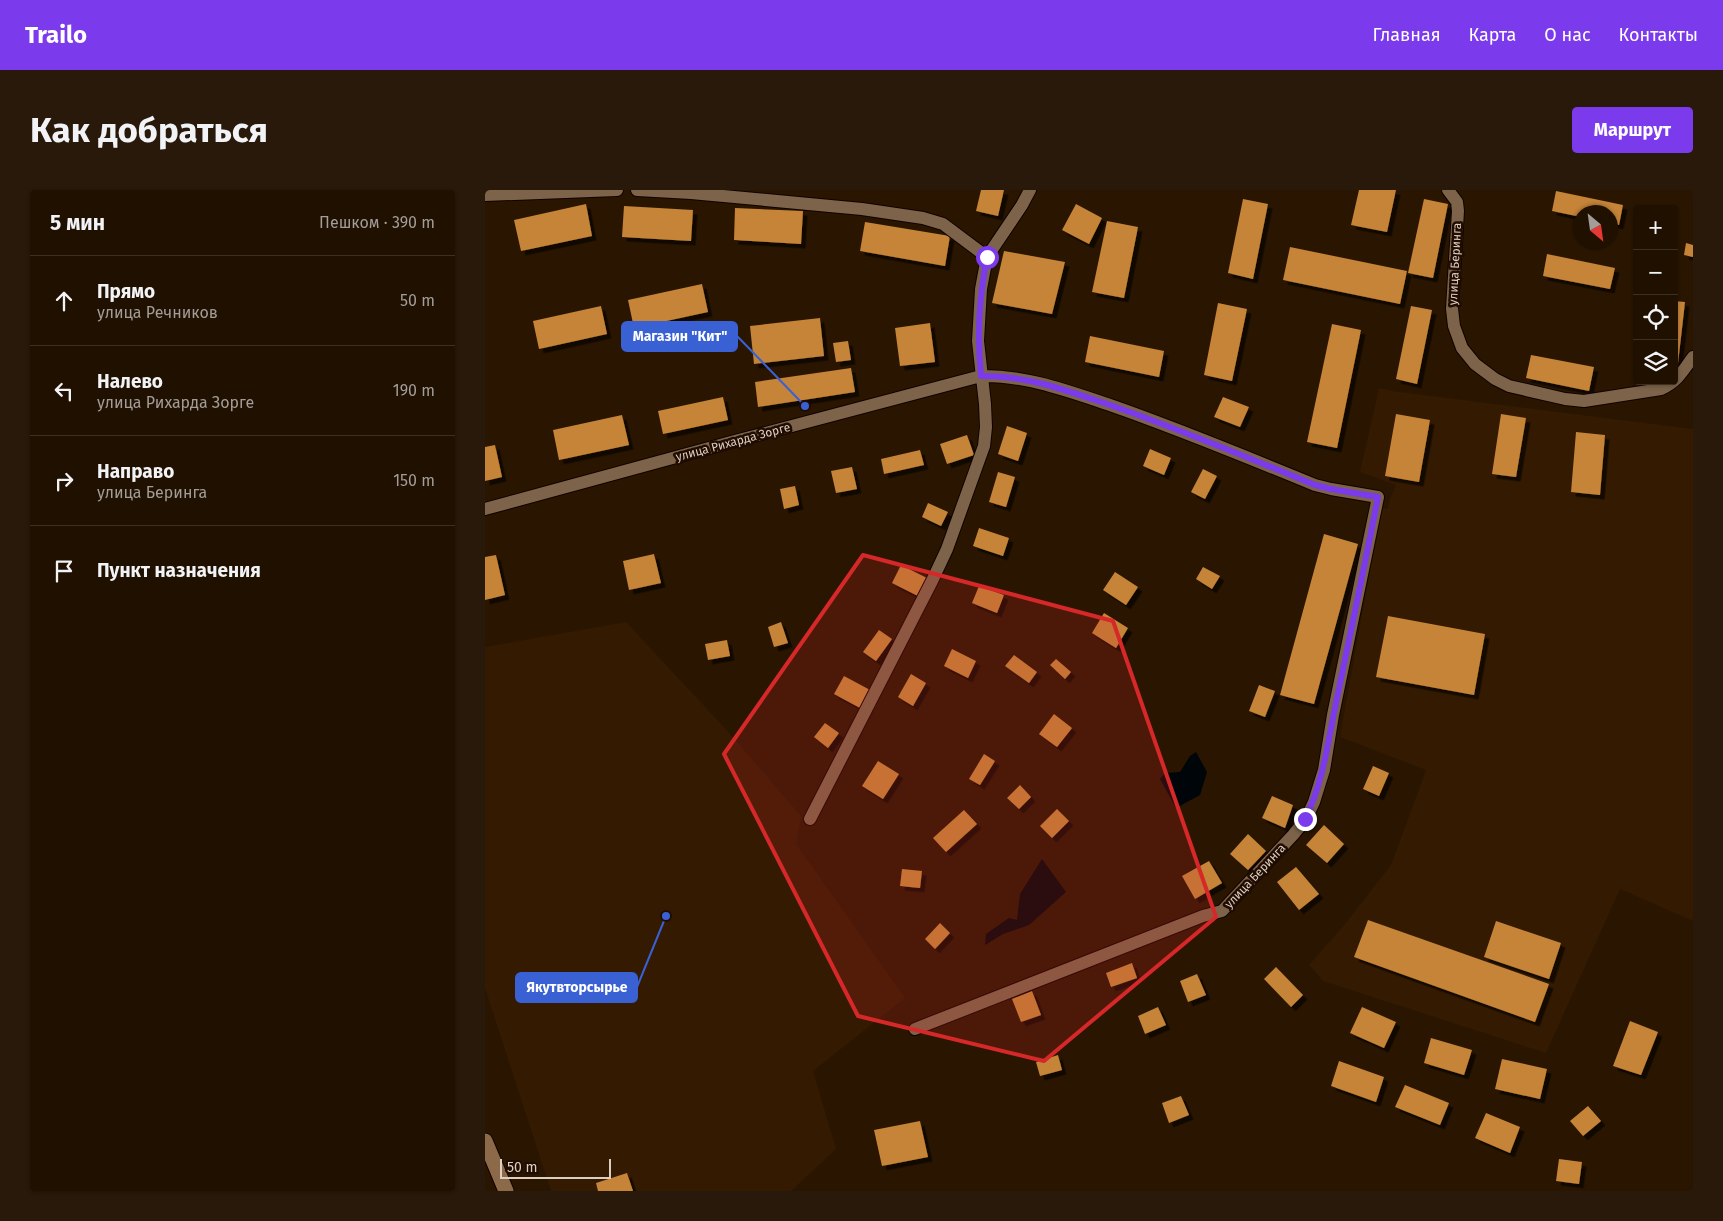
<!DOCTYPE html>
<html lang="ru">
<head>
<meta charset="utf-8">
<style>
  :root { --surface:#201000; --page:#28190a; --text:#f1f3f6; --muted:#a29d99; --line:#3d3022; --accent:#7c3aed }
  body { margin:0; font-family:"Fira Sans",sans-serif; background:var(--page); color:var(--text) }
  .controls { position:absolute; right:15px; top:15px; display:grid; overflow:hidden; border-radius:5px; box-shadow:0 1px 4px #0004 }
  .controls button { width:45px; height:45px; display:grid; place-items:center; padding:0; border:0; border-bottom:1px solid var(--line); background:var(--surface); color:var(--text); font:25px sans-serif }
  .compass { position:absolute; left:1088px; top:15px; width:45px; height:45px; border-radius:50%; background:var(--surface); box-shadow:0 1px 4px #0004; rotate:151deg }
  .scale { position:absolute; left:15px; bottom:12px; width:111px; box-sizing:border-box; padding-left:5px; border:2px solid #ddcfc0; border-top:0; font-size:14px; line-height:18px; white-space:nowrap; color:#ddcfc0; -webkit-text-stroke:4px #200c00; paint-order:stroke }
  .stop { position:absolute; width:15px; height:15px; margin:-11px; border:4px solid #7c3aed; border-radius:50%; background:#fff }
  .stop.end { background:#7c3aed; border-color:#fff; box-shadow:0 1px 5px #0008 }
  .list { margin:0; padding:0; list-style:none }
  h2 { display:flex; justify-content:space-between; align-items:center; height:65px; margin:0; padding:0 20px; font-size:21px }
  h2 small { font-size:16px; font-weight:400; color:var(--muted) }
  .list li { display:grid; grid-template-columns:32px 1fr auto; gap:15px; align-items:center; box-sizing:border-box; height:90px; padding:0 20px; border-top:1px solid var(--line) }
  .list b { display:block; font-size:19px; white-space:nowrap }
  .list p { margin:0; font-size:16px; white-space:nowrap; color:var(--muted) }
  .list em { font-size:16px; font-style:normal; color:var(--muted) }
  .icon { flex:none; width:28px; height:28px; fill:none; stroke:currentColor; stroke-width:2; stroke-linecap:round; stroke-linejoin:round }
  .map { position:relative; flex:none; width:1208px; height:1001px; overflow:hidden; border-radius:5px }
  header { display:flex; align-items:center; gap:30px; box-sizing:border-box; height:70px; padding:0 25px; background:var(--accent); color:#fff }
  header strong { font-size:24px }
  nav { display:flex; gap:28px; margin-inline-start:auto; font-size:18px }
  .intro { display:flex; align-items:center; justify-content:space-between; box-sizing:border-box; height:120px; padding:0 30px }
  h1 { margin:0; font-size:35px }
  .button { padding:12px 22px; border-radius:5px; background:var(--accent); color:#fff; font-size:18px; font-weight:700 }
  main { display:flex; gap:30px; padding:0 30px }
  aside { flex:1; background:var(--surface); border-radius:5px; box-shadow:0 1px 4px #0004 }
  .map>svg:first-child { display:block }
  .built { fill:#331a00 }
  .water { fill:#000509 }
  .building { fill:#c58437; filter:url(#shadow) }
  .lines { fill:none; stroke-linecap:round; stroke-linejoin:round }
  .minor-casing { stroke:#110200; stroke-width:14 }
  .secondary-casing { stroke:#110200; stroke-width:17 }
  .minor { stroke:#7c6349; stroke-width:12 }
  .secondary { stroke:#8c6948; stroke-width:15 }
  .route { stroke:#7c3aed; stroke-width:6 }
  .marked { fill:#d62828; fill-opacity:0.2; stroke:#d62828; stroke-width:4; stroke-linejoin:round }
  .labels { text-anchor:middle; stroke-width:5; stroke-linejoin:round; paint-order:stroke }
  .street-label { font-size:12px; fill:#ddcfc0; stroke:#200c00 }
  .leader { fill:none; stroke:#3a61d4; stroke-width:2 }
  .callout-dot { fill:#3a61d4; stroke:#200c00; stroke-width:2 }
  .callout { fill:#3a61d4; stroke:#3a61d4; stroke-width:2 }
  .callout-label { font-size:14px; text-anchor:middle; font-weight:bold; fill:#fff }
</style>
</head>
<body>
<header>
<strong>Trailo</strong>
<nav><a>Главная</a><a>Карта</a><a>О нас</a><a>Контакты</a></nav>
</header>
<div class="intro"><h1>Как добраться</h1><a class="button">Маршрут</a></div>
<main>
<aside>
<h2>5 мин<small>Пешком · 390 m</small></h2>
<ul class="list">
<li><svg class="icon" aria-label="ahead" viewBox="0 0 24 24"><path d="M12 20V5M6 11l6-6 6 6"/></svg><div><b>Прямо</b><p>улица Речников</p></div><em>50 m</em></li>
<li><svg class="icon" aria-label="left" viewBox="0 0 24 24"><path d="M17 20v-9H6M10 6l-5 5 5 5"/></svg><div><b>Налево</b><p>улица Рихарда Зорге</p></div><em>190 m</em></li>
<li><svg class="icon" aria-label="right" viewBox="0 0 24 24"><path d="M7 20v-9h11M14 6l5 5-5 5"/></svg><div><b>Направо</b><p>улица Беринга</p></div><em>150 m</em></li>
<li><svg class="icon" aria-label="arrive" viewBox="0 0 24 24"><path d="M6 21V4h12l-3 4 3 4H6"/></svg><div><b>Пункт назначения</b></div></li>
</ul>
</aside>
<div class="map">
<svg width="1208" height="1001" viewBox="0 0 1208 1001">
  <defs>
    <filter id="shadow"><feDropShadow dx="4.5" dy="4.5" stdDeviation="0" flood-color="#0009"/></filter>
  </defs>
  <rect width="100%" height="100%" fill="#2a1600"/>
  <path class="built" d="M 894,198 L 907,201 L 1208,239 L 1208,731 L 1135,699 L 1061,863 L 838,791 L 824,775 L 860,734 L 906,675 L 941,580 L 855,547 L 896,318 L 903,319 L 905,309 L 911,295 L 875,282 Z
    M 141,432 L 238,536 L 316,626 L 311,654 L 420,808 L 328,881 L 351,959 L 306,1001 L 66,1001 L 0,798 L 0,457 Z"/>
  <path class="water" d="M 711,562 L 722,582 L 715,605 L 691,618 L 675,589 L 680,583 L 695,582 L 705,566 Z
    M 557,669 L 581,702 L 544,735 L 518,744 L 500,755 L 501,744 L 524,728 L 532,730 L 535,704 Z"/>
  <path class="building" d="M 496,0 L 519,0 L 513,26 L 491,21 Z
    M 874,0 L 911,0 L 902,42 L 866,35 Z
    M 1071,1 L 1138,15 L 1134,35 L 1126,33 L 1126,22 L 1096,22 L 1096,27 L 1067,21 Z
    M 758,9 L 783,14 L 768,89 L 743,83 Z
    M 939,9 L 963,14 L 948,88 L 923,83 Z
    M 101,14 L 107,46 L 36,61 L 29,30 Z
    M 591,14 L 617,28 L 604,54 L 577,40 Z
    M 139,16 L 208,20 L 206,51 L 137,47 Z
    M 250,18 L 318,21 L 316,54 L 249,50 Z
    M 622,31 L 653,37 L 639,108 L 607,102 Z
    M 380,32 L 465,46 L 460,76 L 375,61 Z
    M 1201,53 L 1208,55 L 1208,67 L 1199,65 Z
    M 805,57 L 922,81 L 915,114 L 798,90 Z
    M 519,61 L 580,72 L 567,124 L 507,113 Z
    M 1062,64 L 1130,78 L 1125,99 L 1058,86 Z
    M 217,94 L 223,122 L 149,138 L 143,110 Z
    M 1189,111 L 1200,112 L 1192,182 L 1189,182 Z
    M 733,113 L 762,119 L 747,191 L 719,185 Z
    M 116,116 L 122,144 L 54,159 L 48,131 Z
    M 926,116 L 947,120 L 932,194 L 911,189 Z
    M 335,128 L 339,166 L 269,174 L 265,136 Z
    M 445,133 L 450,172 L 415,176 L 410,138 Z
    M 847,134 L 876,140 L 852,258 L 822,252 Z
    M 605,146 L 679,161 L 674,187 L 600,172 Z
    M 363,151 L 366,170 L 351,172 L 348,153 Z
    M 1046,165 L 1109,177 L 1104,201 L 1041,188 Z
    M 366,178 L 370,202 L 273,217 L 270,192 Z
    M 238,207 L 243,230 L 178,244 L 173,221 Z
    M 738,207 L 764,217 L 755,237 L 729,227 Z
    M 911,224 L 945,230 L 934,292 L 900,286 Z
    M 1016,224 L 1041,228 L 1031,287 L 1007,284 Z
    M 137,225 L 144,255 L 74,270 L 68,240 Z
    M 522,236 L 542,243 L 533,271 L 513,264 Z
    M 1091,242 L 1120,245 L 1115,305 L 1086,302 Z
    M 482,245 L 489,265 L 462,274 L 455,254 Z
    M 10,255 L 17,287 L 0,291 L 0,257 Z
    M 665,259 L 686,268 L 679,285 L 658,276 Z
    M 435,260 L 439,275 L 399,284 L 396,269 Z
    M 367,277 L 372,299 L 351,303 L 346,281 Z
    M 718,279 L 732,286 L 720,309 L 706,302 Z
    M 513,282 L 530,287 L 521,317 L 504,312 Z
    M 310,296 L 314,315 L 299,319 L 295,299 Z
    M 443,313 L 463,322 L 456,336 L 437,327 Z
    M 494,338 L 524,348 L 518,366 L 488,356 Z
    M 839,344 L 873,354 L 829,514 L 795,505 Z
    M 169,364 L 176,393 L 144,400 L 138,371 Z
    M 11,365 L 20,405 L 0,410 L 0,367 Z
    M 416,375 L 446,390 L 437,408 L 407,393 Z
    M 718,377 L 735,386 L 727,399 L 711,389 Z
    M 630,382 L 653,397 L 641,415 L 618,400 Z
    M 494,396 L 519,405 L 512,423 L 487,413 Z
    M 619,423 L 643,438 L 631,458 L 607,443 Z
    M 903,426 L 1000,444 L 989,505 L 891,487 Z
    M 296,432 L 303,453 L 289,457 L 283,437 Z
    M 394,440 L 407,449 L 391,471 L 378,462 Z
    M 242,450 L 245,466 L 223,470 L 220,454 Z
    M 467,459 L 491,471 L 483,488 L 459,476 Z
    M 529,465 L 552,482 L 544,493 L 520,476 Z
    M 571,469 L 586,482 L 580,489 L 565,475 Z
    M 426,484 L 441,493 L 428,516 L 413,507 Z
    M 359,486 L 387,501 L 377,519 L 349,504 Z
    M 774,495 L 790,501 L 780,527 L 764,521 Z
    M 569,524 L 587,538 L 572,557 L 554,544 Z
    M 340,533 L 354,543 L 343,558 L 329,547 Z
    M 499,564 L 510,571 L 495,595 L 484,589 Z
    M 393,571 L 414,584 L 398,609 L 377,596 Z
    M 888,576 L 904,583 L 894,606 L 878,599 Z
    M 535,595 L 546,607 L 534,619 L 522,608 Z
    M 787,606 L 808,615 L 800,638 L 777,628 Z
    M 572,619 L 584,631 L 567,648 L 555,636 Z
    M 479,620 L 492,634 L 461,662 L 448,648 Z
    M 839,635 L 859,654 L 842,673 L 821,655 Z
    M 763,644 L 781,661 L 763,680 L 745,664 Z
    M 724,671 L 737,693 L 710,709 L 697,686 Z
    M 811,677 L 834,704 L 814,720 L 792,692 Z
    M 417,679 L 437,681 L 435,698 L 415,696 Z
    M 883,730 L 1064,794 L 1050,832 L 869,767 Z
    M 1011,731 L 1076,753 L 1064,789 L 999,767 Z
    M 455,733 L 465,743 L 450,759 L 440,749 Z
    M 647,773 L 652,788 L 626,797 L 621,783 Z
    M 791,777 L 818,805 L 806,817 L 779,789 Z
    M 712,784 L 721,805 L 703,812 L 695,791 Z
    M 547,801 L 556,825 L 536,832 L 527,809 Z
    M 673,817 L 681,835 L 660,844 L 653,826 Z
    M 877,817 L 911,832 L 899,858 L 865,843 Z
    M 1145,831 L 1173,842 L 1156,885 L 1128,876 Z
    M 946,848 L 987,860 L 979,885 L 939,873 Z
    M 573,865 L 577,880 L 555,886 L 551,872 Z
    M 1017,869 L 1062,879 L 1055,909 L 1010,899 Z
    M 854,871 L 899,887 L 891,912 L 846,896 Z
    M 920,895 L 964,913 L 955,935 L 910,917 Z
    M 696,906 L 704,925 L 684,933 L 677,913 Z
    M 1103,916 L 1116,931 L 1098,946 L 1085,931 Z
    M 1001,923 L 1035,937 L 1025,963 L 990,948 Z
    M 435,931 L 443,967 L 397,976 L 389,940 Z
    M 1074,969 L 1097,972 L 1094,994 L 1071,991 Z
    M 142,983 L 148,1001 L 113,1001 L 111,993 Z"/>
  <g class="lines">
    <defs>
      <path id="minor" d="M 152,0 L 206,3 L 377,19 L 438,28 L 458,34 L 502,67
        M 963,0 L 972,12 L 973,21 L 967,119 L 969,136 L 977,158 L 990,174 L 1010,189 L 1024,196 L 1080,209 L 1099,211 L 1176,199 C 1193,191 1197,182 1208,167
        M 0,5 L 132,0
        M 0,319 L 250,251 L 496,186 C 540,185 583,201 625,215 C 694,239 762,267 830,295 L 846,299 L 893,307 L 848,525 L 839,580 L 829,612 L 821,629 L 808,645 L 737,721 L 718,726 L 430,839
        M 325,629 L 447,391 L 462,359 L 499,256 L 501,237 L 500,214 L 493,151 L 496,99 L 502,67 L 537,15 L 545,0"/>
      <path id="secondary" d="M 0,951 L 21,1001"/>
    </defs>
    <use href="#minor" class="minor-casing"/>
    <use href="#secondary" class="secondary-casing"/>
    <use href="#minor" class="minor"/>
    <use href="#secondary" class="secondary"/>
  </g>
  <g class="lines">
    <path class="route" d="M 502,67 C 494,109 492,143 496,186 C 541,185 583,201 625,215 C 694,239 762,267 830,295 L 846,299 L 893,307 C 880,374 866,441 852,508 C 843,550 839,591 820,629"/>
  </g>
  <path class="marked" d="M 378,365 L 628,431 L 731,727 L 559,871 L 373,826 L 239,564 Z"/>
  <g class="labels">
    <g class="street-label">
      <text transform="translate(970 74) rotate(-87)" y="4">улица Беринга</text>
      <text transform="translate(248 252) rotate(-15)" y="4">улица Рихарда Зорге</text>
      <text transform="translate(770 686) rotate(-47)" y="4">улица Беринга</text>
    </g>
  </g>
  <path class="leader" d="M320 216L252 146M181 726L152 797"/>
  <g class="callout-dot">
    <circle cx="320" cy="216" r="5"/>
    <circle cx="181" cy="726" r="5"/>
  </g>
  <g class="callout">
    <rect x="137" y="132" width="115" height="29" rx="5"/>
    <rect x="31" y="783" width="121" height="29" rx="5"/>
  </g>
  <g class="callout-label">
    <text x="195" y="151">Магазин "Кит"</text>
    <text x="92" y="802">Якутвторсырье</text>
  </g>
</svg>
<div class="controls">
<button>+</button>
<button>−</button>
<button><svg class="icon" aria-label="locate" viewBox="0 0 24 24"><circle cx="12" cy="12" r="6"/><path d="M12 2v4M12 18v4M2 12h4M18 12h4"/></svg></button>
<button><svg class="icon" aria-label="layers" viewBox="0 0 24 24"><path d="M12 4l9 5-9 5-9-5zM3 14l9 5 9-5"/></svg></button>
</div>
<svg class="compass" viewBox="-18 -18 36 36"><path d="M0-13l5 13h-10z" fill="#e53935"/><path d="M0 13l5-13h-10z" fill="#a29d99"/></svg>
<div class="scale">50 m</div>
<div class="stop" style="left:502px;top:67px"></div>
<div class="stop end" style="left:820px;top:629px"></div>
</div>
</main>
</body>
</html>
